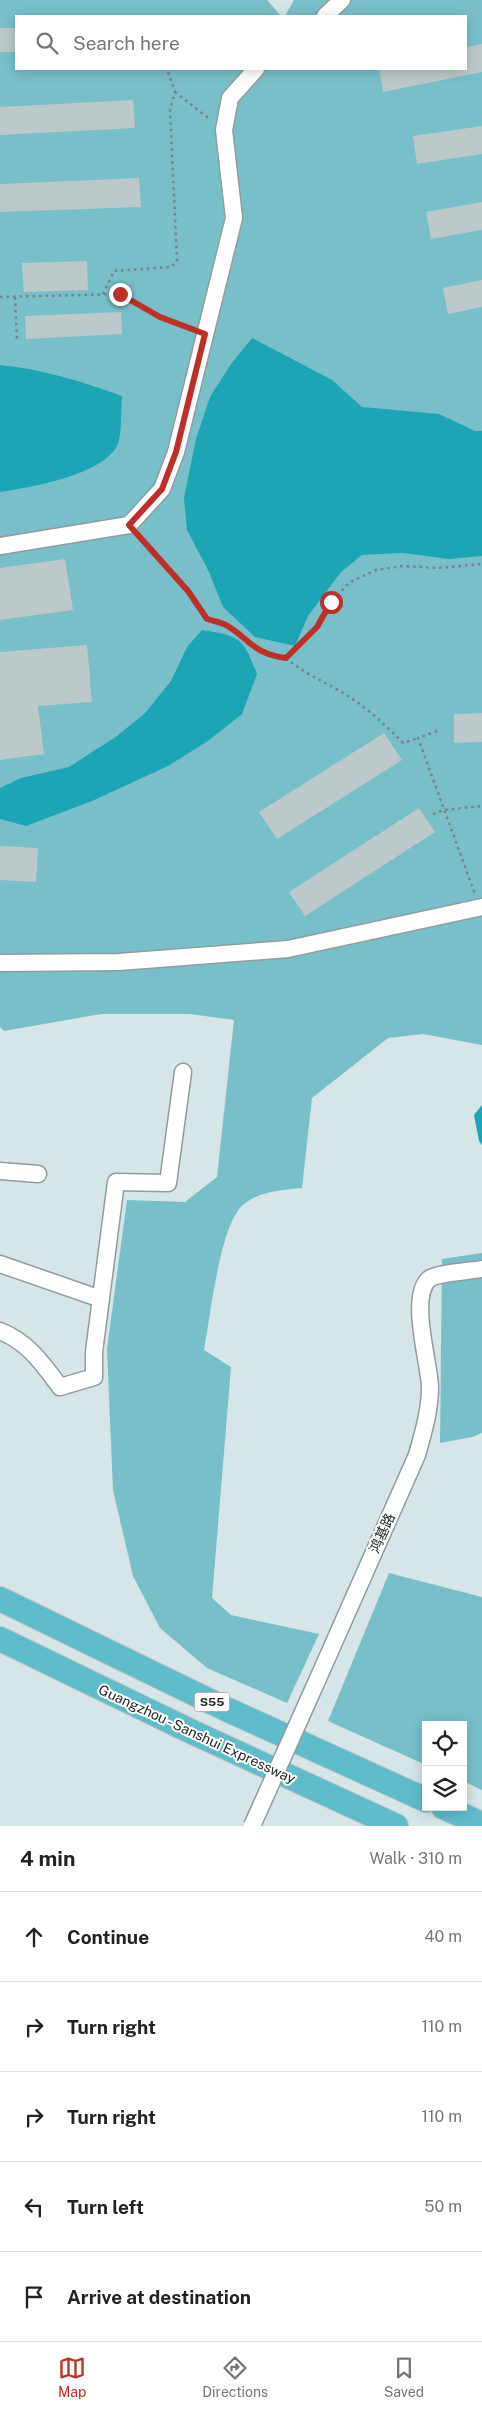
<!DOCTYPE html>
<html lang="en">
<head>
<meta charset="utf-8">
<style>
  :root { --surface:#fff; --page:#f6f6f6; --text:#222; --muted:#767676; --line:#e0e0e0; --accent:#bd2f27 }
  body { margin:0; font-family:"Public Sans","Noto Sans SC",sans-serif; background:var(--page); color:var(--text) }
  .controls { position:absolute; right:15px; bottom:15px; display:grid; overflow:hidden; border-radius:0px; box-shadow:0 2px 12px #0003 }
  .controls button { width:45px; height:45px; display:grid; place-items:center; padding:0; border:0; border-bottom:1px solid var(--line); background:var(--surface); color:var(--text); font:25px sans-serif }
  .stop { position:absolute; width:15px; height:15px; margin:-11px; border:4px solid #bd2f27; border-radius:50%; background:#fff }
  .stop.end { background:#bd2f27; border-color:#fff; box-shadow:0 1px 5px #0008 }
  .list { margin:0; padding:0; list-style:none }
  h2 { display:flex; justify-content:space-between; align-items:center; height:65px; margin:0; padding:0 20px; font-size:21px }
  h2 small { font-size:16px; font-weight:400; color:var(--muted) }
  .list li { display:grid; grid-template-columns:32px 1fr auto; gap:15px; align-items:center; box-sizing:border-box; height:90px; padding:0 20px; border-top:1px solid var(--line) }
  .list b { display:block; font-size:19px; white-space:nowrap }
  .list em { font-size:16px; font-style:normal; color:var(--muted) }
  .icon { flex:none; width:28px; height:28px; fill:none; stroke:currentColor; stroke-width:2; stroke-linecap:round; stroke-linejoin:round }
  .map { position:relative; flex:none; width:482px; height:1826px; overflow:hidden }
  .search { position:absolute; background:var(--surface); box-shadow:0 2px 12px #0003; left:15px; right:15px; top:15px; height:55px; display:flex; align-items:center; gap:12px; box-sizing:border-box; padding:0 18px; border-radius:0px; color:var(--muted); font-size:19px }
  .sheet { height:515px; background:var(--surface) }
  nav { display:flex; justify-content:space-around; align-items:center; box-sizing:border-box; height:70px; border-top:1px solid var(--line); background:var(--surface); font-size:14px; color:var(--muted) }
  nav a { display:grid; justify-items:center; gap:2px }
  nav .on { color:var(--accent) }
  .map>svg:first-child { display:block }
  .green { fill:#78bfca }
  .water { fill:#1da5b6 }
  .building { fill:#bbc9cb }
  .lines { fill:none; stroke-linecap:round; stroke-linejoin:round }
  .minor-casing { stroke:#8f9d9f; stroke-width:19 }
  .highway-casing { stroke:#c1c3c3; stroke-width:26 }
  .path { stroke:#798485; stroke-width:2.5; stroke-dasharray:2.5 4; stroke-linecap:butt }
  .minor { stroke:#fff; stroke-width:16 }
  .highway { stroke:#5fbdcb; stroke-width:24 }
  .minor-bridge-casing { stroke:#8f9d9f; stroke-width:19; stroke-linecap:butt }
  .minor-bridge { stroke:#fff; stroke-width:16 }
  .route { stroke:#bd2f27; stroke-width:6 }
  .labels { text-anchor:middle; stroke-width:4; stroke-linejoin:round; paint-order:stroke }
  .shield { fill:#fff; stroke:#646869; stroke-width:1 }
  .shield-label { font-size:12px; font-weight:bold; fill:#222829 }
  .street-label { font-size:14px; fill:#222829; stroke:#fff }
</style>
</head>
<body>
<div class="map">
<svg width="482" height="1826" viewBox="0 0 482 1826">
  <rect width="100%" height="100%" fill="#d6e5e7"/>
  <path class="green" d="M 0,0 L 267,0 L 281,16 L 16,16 L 16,69 L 466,69 L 466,16 L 285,16 L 294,0 L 482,0 L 482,1045 L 423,1034 L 388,1038 L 312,1098 L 302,1188 C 282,1190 260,1191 244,1204 C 220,1222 210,1319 204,1350 L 231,1367 L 212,1598 L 231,1615 L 319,1634 L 287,1703 L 207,1668 L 160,1628 L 133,1576 L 113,1490 L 107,1349 L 127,1200 L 185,1202 L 217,1177 L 234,1020 L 190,1014 L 101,1014 L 4,1031 L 0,1027 Z
    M 482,1253 L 482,1433 L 472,1437 L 440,1443 L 442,1259 Z
    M 389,1573 L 482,1597 L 482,1790 L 463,1781 L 463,1725 L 426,1725 L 426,1765 L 328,1721 Z"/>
  <path class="water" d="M 252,338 L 332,380 L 362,407 L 439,414 L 475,431 L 482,431 L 482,556 L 449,559 L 403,553 L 362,555 L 341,572 L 308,616 L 295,646 L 255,637 L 223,607 L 209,572 L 187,530 L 184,498 L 196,439 L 210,397 L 231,364 Z
    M 0,365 C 43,369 82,382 122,396 C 121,407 122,438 117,446 C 100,476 31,487 0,492 Z
    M 202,630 C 241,636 243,638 257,674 L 242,714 L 208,741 L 168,766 L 92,801 L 26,826 L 0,819 L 0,788 L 21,778 L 69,767 L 117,736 L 145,713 L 171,681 L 187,647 Z
    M 482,1105 L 482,1145 L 479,1141 L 474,1115 Z"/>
  <path class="building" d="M 0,28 L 16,28 L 16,52 L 0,52 Z
    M 482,44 L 482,72 L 383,92 L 379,69 L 466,69 L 466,47 Z
    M 133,100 L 135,128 L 0,135 L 0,107 Z
    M 482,126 L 482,154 L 417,164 L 413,136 Z
    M 139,178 L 141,207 L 0,212 L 0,184 Z
    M 482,202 L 482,230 L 431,239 L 426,212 Z
    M 87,261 L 88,290 L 24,292 L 22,263 Z
    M 482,280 L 482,307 L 448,314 L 443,288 Z
    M 121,312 L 122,334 L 26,339 L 25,316 Z
    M 65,559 L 73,610 L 0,620 L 0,568 Z
    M 87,645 L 92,702 L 38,706 L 44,754 L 0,760 L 0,652 Z
    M 482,713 L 482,742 L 454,743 L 454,714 Z
    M 384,733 L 402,760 L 277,839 L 259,812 Z
    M 419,808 L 435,832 L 305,916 L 289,892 Z
    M 0,846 L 38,848 L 36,882 L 0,880 Z"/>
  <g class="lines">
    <defs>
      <path id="minor" d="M 325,16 L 342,0
        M 0,546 L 129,525 L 162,489 L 176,452 L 234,218 L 224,130 L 230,98 L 256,69
        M 0,963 L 119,962 L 288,949 L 482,907
        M 0,1171 L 38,1174
        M 0,1264 L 101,1299
        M 0,1331 C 28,1342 43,1364 60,1387 L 94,1377 L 94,1352 L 116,1182 L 168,1183 L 183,1072
        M 316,1683 L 417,1455 C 423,1433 430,1411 430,1387 C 429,1361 409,1297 429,1279 C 436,1273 471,1271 482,1269"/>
      <path id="highway" d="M 0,1599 L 226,1709 L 426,1800
        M 0,1639 L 188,1730 L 396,1826
        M 443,1807 L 482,1824"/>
    </defs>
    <use href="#minor" class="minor-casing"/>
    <use href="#highway" class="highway-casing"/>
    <path class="path" d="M 175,92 L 211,120
      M 103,294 L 114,271 L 171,267 L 177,261 L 170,110 L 175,92 L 167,69
      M 0,297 L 120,294 L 160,317 L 192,329
      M 15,297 L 17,340
      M 139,535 L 188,591 L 207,619 C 213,621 220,622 226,625 C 250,639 253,654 286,658 L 317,627 L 331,602 L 350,582 L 376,570 L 402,566 L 439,568 L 482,564
      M 286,658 C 303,673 323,681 343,693 C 365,706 385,724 403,743 L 418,738
      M 437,731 L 418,738 L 475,894
      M 433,814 L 444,810 L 482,806"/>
    <use href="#minor" class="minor"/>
    <use href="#highway" class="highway"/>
    <defs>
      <path id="minor-bridge" d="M 252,1826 L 316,1683"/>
    </defs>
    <use href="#minor-bridge" class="minor-bridge-casing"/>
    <use href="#minor-bridge" class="minor-bridge"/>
  </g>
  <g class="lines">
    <path class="route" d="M 120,294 L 160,317 L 205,334 L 176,452 L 162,489 L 129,525 L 188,591 L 207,619 C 213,621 220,622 226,625 C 250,639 253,654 286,658 L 317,627 L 331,602"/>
  </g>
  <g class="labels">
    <rect class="shield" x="194.5" y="1692.5" width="35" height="19" rx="4"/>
    <g class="shield-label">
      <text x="212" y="1706">S55</text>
    </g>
    <g class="street-label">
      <text transform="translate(382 1533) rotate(-66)" y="5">鸿基路</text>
      <text transform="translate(197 1734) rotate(25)" y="5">Guangzhou - Sanshui Expressway</text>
    </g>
  </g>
</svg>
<div class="controls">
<button><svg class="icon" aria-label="locate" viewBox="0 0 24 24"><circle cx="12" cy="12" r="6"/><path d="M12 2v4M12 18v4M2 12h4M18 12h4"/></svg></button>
<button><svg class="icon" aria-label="layers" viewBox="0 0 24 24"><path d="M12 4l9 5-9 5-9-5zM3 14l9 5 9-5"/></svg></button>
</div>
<div class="stop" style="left:331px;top:602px"></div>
<div class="stop end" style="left:120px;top:294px"></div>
<div class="search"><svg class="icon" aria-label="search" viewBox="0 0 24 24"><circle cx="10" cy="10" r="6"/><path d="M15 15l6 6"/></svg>Search here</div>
</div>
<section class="sheet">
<h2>4 min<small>Walk · 310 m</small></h2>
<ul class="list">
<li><svg class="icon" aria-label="ahead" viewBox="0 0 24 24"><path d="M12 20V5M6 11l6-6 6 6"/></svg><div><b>Continue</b></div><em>40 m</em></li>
<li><svg class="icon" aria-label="right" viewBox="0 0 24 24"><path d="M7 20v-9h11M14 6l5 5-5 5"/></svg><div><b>Turn right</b></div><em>110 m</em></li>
<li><svg class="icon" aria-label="right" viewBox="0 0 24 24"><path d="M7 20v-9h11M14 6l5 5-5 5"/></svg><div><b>Turn right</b></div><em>110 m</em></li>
<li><svg class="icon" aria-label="left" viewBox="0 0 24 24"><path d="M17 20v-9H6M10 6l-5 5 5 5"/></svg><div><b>Turn left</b></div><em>50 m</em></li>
<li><svg class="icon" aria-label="arrive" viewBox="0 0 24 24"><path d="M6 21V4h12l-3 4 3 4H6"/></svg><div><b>Arrive at destination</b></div></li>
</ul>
</section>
<nav>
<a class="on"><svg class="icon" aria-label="map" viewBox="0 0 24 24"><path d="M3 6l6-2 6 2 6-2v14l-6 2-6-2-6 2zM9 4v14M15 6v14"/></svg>Map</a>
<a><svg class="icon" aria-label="directions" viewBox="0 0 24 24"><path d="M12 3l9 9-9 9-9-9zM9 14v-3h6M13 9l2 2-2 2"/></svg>Directions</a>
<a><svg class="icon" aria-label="saved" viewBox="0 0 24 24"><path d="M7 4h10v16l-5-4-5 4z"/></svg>Saved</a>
</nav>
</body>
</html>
